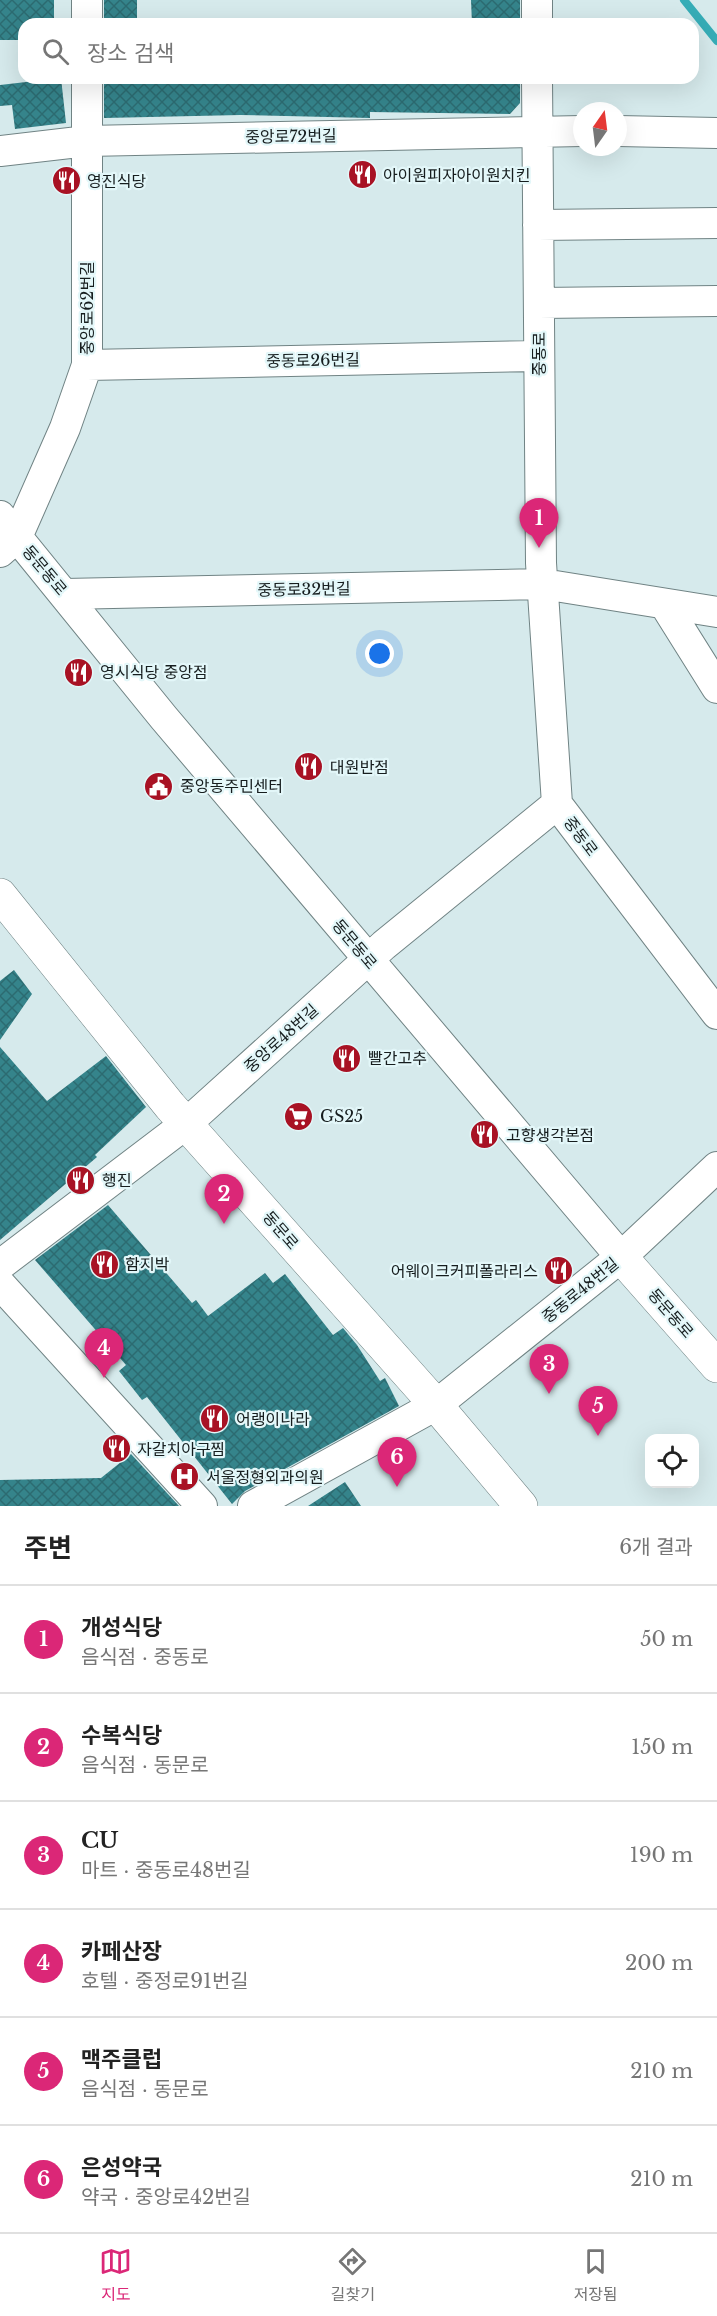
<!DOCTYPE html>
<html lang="ko">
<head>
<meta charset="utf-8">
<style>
  :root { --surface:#fff; --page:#f2f2f2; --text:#222; --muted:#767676; --line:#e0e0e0; --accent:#db2777 }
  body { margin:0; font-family:"Libre Baskerville","Noto Sans KR",serif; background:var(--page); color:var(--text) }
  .controls { position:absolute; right:18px; bottom:18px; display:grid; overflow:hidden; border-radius:12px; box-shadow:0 6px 24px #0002 }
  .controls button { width:54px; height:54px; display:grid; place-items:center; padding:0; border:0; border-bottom:2px solid var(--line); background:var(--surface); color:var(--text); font:30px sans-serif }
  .compass { position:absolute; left:573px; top:102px; width:54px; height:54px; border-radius:50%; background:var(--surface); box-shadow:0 6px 24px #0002; rotate:14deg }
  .you { position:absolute; left:380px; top:654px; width:21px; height:21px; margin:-15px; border:4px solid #fff; border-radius:50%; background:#1a73e8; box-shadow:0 0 0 9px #1a73e833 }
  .badge { display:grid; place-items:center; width:39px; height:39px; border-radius:50%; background:var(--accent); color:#fff; font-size:20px; font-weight:700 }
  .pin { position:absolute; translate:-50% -50px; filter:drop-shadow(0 2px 3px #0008) }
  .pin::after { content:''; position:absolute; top:32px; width:21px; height:18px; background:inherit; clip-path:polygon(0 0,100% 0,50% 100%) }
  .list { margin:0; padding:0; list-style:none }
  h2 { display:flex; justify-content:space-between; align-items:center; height:78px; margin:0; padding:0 24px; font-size:26px }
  h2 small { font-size:20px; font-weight:400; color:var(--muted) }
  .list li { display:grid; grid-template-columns:39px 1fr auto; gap:18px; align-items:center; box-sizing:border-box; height:108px; padding:0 24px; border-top:2px solid var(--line) }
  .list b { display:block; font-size:22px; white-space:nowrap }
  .list p { margin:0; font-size:20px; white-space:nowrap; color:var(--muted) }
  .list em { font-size:20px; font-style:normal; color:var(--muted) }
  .icon { flex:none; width:33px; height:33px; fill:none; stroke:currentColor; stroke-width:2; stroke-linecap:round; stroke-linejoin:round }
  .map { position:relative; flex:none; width:717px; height:1506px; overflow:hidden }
  .search { position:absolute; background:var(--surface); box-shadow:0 6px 24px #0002; left:18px; right:18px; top:18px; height:66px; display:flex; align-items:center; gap:15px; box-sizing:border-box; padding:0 21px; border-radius:18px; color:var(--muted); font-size:22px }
  .sheet { height:726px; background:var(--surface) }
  nav { display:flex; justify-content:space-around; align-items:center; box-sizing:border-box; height:84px; border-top:2px solid var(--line); background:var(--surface); font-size:16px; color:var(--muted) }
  nav a { display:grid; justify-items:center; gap:3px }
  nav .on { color:var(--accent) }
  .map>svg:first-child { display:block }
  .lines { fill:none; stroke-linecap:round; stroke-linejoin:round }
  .stream { stroke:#36adb7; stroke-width:8 }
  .building { fill:url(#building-cross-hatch) }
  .street-casing { stroke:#708384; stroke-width:32 }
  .secondary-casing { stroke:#708384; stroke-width:34 }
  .street { stroke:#fff; stroke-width:30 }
  .secondary { stroke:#fff; stroke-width:33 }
  .labels { text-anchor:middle; stroke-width:4.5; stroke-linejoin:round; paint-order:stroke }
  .street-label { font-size:16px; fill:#161d1e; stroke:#e3f7f9 }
  .poi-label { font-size:16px; fill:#161d1e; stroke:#e3f7f9; text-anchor:start }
</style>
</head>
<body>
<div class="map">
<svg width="717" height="1506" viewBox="0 0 717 1506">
  <defs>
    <pattern id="building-cross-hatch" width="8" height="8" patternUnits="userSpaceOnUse" patternTransform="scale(1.5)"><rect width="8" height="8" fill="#35848b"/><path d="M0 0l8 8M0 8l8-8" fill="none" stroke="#2c6b71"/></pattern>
  </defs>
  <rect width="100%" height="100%" fill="#d6eaec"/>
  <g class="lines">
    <path class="stream" d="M 684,0 L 717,41"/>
  </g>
  <path class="building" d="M 0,0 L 54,0 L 54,24 L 24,24 L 24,40 L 0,40 Z
    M 104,0 L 137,0 L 137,24 L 104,24 Z
    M 471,0 L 520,0 L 520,24 L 472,24 Z
    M 61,78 L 66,123 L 15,129 L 12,105 L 0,106 L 0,85 Z
    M 104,78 L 520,78 L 520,103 L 510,114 L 370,112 L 370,118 L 240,115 L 104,118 Z
    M 14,970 L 32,994 L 0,1040 L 0,981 Z
    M 0,1047 L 47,1101 L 106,1056 L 146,1107 L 95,1155 L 97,1157 L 0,1240 Z
    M 108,1205 L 192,1303 L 196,1300 L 208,1316 L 265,1273 L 273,1283 L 285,1274 L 333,1335 L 343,1328 L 357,1345 L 380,1381 L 385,1378 L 399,1406 L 245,1491 L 232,1504 L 147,1397 L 142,1400 L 119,1371 L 126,1365 L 35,1260 Z
    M 131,1454 L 179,1506 L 0,1506 L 0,1480 L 101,1478 Z
    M 345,1482 L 361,1506 L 308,1506 Z"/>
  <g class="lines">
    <defs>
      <path id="street" d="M 87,24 L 87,0
        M 537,24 L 537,0
        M 537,78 L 541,563 L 557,804 L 717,1014
        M 618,131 L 717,133
        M 0,151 L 87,141 L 582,131
        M 538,225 L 717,223
        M 539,303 L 717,301
        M 87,365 L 539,356
        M 0,516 L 164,718 L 621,1257
        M 0,552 L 17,537 L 65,428 L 87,365 L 87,78
        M 65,594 L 543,584 L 717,612
        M 665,605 L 717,688
        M 0,1265 L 187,1123 L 384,945 L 557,804
        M 0,1284 L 202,1506
        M 253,1506 L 436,1405 L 621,1257 L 717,1167"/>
      <path id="secondary" d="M 0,895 L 170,1106 L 436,1405 L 521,1506
        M 621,1257 L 717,1366"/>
    </defs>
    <use href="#street" class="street-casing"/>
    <use href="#secondary" class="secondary-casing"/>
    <use href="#street" class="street"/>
    <use href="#secondary" class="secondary"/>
  </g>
  <defs>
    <symbol id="restaurant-disc" viewBox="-11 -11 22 22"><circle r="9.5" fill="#a81224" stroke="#e3f7f9"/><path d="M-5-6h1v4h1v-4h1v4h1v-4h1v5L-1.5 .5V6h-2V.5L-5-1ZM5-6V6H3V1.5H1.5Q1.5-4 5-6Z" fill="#fff"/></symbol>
    <symbol id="civic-disc" viewBox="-11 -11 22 22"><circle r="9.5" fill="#a81224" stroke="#e3f7f9"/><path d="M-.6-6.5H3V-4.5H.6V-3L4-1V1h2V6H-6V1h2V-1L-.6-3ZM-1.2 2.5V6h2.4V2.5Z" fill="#fff"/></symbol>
    <symbol id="supermarket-disc" viewBox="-11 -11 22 22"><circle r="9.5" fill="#a81224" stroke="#e3f7f9"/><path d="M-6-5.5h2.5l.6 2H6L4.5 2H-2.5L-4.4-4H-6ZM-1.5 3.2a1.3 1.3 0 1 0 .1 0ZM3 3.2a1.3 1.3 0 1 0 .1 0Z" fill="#fff"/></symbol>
    <symbol id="hospital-disc" viewBox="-11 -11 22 22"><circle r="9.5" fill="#a81224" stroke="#e3f7f9"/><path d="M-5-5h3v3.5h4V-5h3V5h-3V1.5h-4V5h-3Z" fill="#fff"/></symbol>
  </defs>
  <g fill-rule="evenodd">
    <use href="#restaurant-disc" x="346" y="158" width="33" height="33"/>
    <use href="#restaurant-disc" x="50" y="164" width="33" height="33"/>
    <use href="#restaurant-disc" x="62" y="656" width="33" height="33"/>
    <use href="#restaurant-disc" x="292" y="750" width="33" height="33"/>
    <use href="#civic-disc" x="142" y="770" width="33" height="33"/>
    <use href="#restaurant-disc" x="330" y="1042" width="33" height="33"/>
    <use href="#supermarket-disc" x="282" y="1100" width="33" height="33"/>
    <use href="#restaurant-disc" x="468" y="1118" width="33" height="33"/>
    <use href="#restaurant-disc" x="64" y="1164" width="33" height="33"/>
    <use href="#restaurant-disc" x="88" y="1248" width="33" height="33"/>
    <use href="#restaurant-disc" x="542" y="1254" width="33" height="33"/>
    <use href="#restaurant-disc" x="198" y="1402" width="33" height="33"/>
    <use href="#restaurant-disc" x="100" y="1432" width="33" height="33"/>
    <use href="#hospital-disc" x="168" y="1460" width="33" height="33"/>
  </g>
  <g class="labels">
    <g class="street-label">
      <text transform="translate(291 136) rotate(-1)" y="6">중앙로72번길</text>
      <text transform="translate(87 308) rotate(-90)" y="6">중앙로62번길</text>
      <text transform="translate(539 354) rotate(-90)" y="6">중동로</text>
      <text transform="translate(313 360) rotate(-1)" y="6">중동로26번길</text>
      <text transform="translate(45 570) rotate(50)" y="6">동문동로</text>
      <text transform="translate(304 589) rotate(-1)" y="6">중동로32번길</text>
      <text transform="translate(581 836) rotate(53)" y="6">중동로</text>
      <text transform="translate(355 944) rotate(50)" y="6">동문동로</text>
      <text transform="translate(281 1038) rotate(-42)" y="6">중앙로48번길</text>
      <text transform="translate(281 1230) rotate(49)" y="6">동문로</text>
      <text transform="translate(580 1290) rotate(-39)" y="6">중동로48번길</text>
      <text transform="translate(671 1313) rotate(49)" y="6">동문동로</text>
    </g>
    <g class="poi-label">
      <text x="383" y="181">아이원피자아이원치킨</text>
      <text x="87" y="187">영진식당</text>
      <text x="100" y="678">영시식당 중앙점</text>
      <text x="330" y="773">대원반점</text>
      <text x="180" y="792">중앙동주민센터</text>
      <text x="368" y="1064">빨간고추</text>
      <text x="320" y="1122">GS25</text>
      <text x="506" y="1141">고향생각본점</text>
      <text x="102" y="1186">행진</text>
      <text x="125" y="1270">함지박</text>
      <text x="538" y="1277" text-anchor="end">어웨이크커피폴라리스</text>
      <text x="236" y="1425">어랭이나라</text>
      <text x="137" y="1455">자갈치아구찜</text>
      <text x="206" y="1483">서울정형외과의원</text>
    </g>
  </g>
</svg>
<div class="controls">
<button><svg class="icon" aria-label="locate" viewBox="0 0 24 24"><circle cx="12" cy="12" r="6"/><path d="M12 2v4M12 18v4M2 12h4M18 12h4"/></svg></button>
</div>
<svg class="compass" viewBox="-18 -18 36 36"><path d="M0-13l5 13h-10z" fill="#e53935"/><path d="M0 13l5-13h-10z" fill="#767676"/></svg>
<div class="you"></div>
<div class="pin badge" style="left:539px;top:548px">1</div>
<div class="pin badge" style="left:224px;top:1224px">2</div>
<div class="pin badge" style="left:549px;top:1394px">3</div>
<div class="pin badge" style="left:104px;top:1378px">4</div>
<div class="pin badge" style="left:598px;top:1436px">5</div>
<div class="pin badge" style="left:397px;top:1487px">6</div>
<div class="search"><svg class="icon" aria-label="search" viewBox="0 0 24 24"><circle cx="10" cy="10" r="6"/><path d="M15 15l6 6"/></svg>장소 검색</div>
</div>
<section class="sheet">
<h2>주변<small>6개 결과</small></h2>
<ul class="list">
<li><span class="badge">1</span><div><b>개성식당</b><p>음식점 · 중동로</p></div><em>50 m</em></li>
<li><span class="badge">2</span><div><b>수복식당</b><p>음식점 · 동문로</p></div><em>150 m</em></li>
<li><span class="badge">3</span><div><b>CU</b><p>마트 · 중동로48번길</p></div><em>190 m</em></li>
<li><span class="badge">4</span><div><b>카페산장</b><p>호텔 · 중정로91번길</p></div><em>200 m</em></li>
<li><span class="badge">5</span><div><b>맥주클럽</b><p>음식점 · 동문로</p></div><em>210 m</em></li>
<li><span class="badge">6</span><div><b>은성약국</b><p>약국 · 중앙로42번길</p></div><em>210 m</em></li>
</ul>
</section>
<nav>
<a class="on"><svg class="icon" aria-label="map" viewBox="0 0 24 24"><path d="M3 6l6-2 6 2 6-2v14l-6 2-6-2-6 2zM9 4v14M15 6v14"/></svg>지도</a>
<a><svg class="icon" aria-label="directions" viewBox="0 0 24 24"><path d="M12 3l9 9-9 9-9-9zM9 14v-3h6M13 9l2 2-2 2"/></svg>길찾기</a>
<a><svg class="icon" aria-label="saved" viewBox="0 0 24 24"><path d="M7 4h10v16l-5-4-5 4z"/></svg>저장됨</a>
</nav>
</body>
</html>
